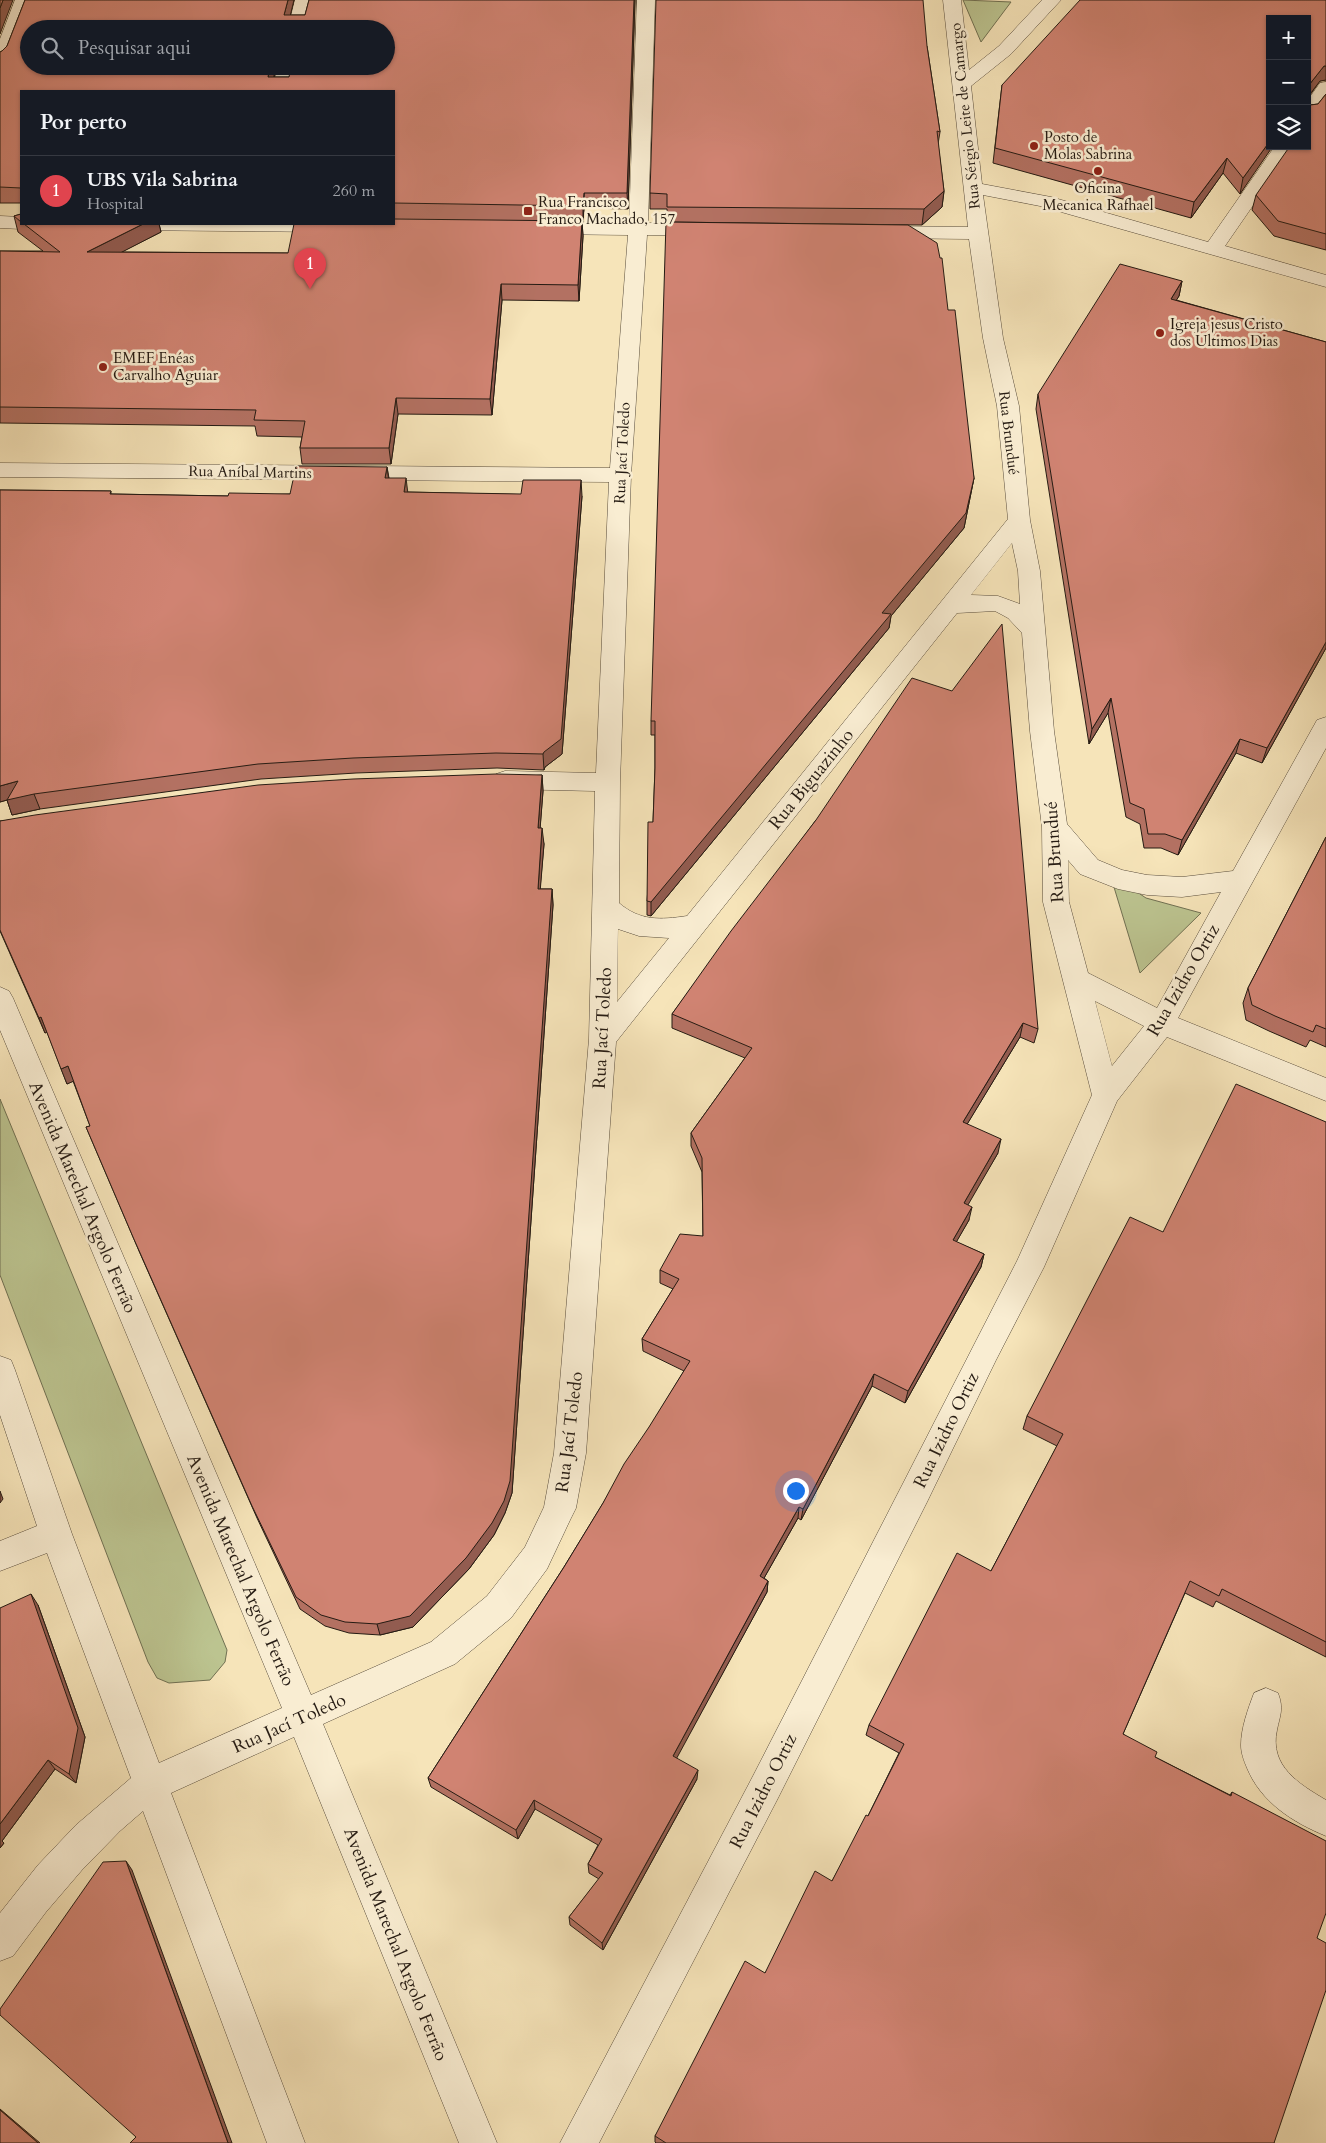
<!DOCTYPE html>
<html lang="pt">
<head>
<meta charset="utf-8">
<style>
  :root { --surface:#171b24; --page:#20242c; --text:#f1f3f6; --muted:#9ea1a6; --line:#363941; --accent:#ea580c }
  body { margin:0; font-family:Cardo,serif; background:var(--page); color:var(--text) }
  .controls { position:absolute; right:15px; top:15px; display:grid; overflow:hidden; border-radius:0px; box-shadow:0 1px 4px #0004 }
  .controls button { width:45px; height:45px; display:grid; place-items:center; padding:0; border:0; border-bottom:1px solid var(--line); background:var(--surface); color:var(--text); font:25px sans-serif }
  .you { position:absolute; left:795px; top:1490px; width:18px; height:18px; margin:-12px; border:4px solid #fff; border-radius:50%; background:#1a73e8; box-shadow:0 0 0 8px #1a73e833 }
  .badge { display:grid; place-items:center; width:32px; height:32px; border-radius:50%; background:var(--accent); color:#fff; font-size:16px; font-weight:700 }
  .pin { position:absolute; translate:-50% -41px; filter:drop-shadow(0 1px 2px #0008) }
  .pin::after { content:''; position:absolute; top:26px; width:18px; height:15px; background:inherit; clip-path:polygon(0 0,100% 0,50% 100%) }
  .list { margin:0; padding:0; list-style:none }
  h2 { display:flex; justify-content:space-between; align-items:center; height:65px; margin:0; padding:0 20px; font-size:21px }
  h2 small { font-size:16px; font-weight:400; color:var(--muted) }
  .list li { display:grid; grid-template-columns:32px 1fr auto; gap:15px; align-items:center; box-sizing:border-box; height:70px; padding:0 20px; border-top:1px solid var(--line) }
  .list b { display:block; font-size:19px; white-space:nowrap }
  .list p { margin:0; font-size:16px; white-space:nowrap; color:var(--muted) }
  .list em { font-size:16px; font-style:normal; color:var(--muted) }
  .icon { flex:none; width:28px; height:28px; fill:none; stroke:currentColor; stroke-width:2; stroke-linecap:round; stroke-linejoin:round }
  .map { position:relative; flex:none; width:1326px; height:2143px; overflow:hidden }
  .search { position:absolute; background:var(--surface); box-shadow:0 1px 4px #0004; left:20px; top:20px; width:375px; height:55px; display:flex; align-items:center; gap:12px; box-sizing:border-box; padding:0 18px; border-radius:28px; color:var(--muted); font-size:19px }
  .panel { position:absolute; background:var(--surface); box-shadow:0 1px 4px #0004; left:20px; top:90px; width:375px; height:135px; border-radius:0px }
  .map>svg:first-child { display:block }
  .green { fill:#bcc490; stroke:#707052 }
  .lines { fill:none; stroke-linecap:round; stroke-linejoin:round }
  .minor-casing { stroke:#594d3c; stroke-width:1 }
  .minor { fill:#f9edd2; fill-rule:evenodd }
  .wall { fill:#b37162; stroke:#251b13; fill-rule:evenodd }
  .shaded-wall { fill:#925c50; stroke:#251b13 }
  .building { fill:#d08372; stroke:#251b13; fill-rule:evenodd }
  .poi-dot { fill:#8f2418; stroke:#f9edd2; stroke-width:2 }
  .labels { text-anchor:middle; stroke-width:5; stroke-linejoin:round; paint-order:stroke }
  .far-street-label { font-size:15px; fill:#251b13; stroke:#f9edd2 }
  .far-poi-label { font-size:15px; fill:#251b13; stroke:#f9edd2; text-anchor:start }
  .street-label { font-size:18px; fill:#251b13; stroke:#f9edd2 }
</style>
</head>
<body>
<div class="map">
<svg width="1326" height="2143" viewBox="0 0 1326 2143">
  <rect width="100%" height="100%" fill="#f6e4b9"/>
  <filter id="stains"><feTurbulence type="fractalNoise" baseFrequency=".004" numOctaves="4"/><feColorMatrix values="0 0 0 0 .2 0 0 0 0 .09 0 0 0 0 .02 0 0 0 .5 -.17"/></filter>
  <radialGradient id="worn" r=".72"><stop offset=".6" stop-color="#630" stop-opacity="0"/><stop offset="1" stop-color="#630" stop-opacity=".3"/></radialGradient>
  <path class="green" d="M 963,0 L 1011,2 L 981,42 Z
    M 1110,874 L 1146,898 L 1201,913 L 1140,973 Z
    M 0,1099 L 227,1650 L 225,1662 L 210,1680 L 169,1683 L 157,1678 L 148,1662 L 0,1275 Z"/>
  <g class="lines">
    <defs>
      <path id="minor" d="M 15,0 L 33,0 L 9,61 L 6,65 L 0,66 L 0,39 Z
        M 295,0 L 313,0 L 306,29 L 288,29 Z
        M 637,0 L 655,0 L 648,223 L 704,224 L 711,226 L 714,230 L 711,234 L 704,236 L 647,235 L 631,475 L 620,782 L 619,903 C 640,921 660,920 687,916 L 1008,519 L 997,406 L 983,338 L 969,239 L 882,238 L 875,236 L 872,232 L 875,228 L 882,226 L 968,227 L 943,0 L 961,0 L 969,70 L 999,46 L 1042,0 L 1061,0 L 1011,54 L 971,86 L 982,184 L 1051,197 L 1208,242 L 1275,146 L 1294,146 L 1225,246 L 1326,275 L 1326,287 L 1040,206 L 983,195 L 1003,338 L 1019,406 L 1030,520 L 1040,571 L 1054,731 L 1067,824 L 1098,860 L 1122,870 L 1147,875 L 1182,877 L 1233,871 L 1317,720 L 1326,717 L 1326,748 L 1178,1018 L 1326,1078 L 1326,1101 L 1167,1037 L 1117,1101 L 1044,1267 L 996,1360 L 927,1502 L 777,1800 L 599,2143 L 560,2143 L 753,1776 L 1017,1261 L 1092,1095 L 1043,902 L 1042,827 L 1030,731 L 1022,633 L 1008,618 L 995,611 L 957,613 L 616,1042 L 586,1453 L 576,1508 L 571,1518 L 547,1569 L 511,1618 L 455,1664 L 323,1724 L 497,2143 L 459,2143 L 294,1737 L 171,1793 L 305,2143 L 267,2143 L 143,1811 L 120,1831 L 82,1870 L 46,1912 L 13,1956 L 0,1961 L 0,1913 L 38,1865 L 76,1825 L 131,1778 L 47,1553 L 0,1571 L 0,1541 L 37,1526 L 0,1415 L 0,1356 L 11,1360 L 15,1370 L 72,1534 L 159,1763 L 282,1708 L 0,1030 L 0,987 L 9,991 L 13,998 L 311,1695 L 431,1642 L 487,1596 L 525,1547 L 544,1507 L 554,1453 L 589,1039 L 595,791 L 505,789 L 496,786 L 493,780 L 496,774 L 505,771 L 596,773 L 609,482 L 0,477 L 0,463 L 610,468 L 628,235 L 545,234 L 538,232 L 535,228 L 538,224 L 545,222 L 629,223 ZM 1012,543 L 1018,571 L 1020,604 L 998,596 L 971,595 ZM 1068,860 L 1080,874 L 1118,889 L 1147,895 L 1182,897 L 1221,892 L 1157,1008 L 1088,973 L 1069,902 ZM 618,929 L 639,936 L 669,938 L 617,1002 ZM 1095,1001 L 1144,1026 L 1112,1066 Z
        M 278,66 L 296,66 L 290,91 L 272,91 Z
        M 1326,82 L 1326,100 L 1313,118 L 1307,119 L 1307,101 L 1320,83 Z
        M 0,216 L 21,217 L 21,224 L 30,224 L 28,227 L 21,229 L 0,228 Z
        M 112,224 L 340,224 L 342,226 L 339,230 L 332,232 L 122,230 L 115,228 Z
        M 1266,1688 L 1278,1693 C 1284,1709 1280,1715 1277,1730 C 1269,1766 1299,1784 1326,1800 L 1326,1836 C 1292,1822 1261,1802 1247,1768 C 1244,1761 1241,1753 1241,1745 C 1241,1728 1248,1709 1254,1693 Z"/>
    </defs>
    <use href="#minor" class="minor-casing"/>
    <use href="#minor" class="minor"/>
  </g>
  <path class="wall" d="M 25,0 L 294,0 L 290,15 L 305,15 L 309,0 L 635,0 L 628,209 L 584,208 L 583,222 L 582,222 L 583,236 L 579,301 L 502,300 L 492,415 L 398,414 L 391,464 L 302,464 L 300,448 L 302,437 L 257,436 L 255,426 L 0,423 L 0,251 L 43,251 L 18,232 L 14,216 L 21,214 L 21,224 L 159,224 L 161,232 L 121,252 L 288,253 L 394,224 L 394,91 L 21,91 L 21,203 L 0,203 L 0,52 L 2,51 L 7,46 ZM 386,29 L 289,77 L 274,77 L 276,66 L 29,66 Z
    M 1326,0 L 1326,80 L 1320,81 L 1310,95 L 1310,105 L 1318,104 L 1326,94 L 1326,250 L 1274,236 L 1252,210 L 1256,195 L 1307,146 L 1307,19 L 1270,146 L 1240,194 L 1223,173 L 1191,218 L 993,163 L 1002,85 Z
    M 927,46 L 940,132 L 938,144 L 944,191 L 942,207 L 922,225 L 667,222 L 667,209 L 650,209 L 650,193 Z
    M 1182,281 L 1179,296 L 1176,300 L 1326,342 L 1326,648 L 1262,763 L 1236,753 L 1178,855 L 1161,848 L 1144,848 L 1140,824 L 1126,817 L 1108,713 L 1089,744 L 1036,409 L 1038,394 Z
    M 948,310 L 974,478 L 964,528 L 891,616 L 889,628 L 651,916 L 647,915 L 647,901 L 653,822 L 655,768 L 655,735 L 651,735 L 651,721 Z
    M 387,467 L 389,478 L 408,492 L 582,496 L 562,754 L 545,767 L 544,770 L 497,768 L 356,773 L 261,779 L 40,809 L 12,815 L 7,800 L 0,802 L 0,490 L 111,491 L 111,494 L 228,496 L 290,494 Z
    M 542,775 L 543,791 L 540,828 L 544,844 L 540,889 L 552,889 L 553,905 L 512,1493 L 505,1513 L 494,1535 L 469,1569 L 413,1627 L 380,1635 L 349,1633 L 325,1626 L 300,1609 L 257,1518 L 139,1251 L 86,1127 L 90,1126 L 73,1081 L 67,1084 L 47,1032 L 45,1033 L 0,931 L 0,821 Z
    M 816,820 L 1038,1029 L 1034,1043 L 1020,1037 L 967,1124 L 998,1153 L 967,1205 L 969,1220 L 956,1242 L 984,1254 L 981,1267 L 905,1403 L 872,1386 L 801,1520 L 798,1518 L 764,1578 L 768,1581 L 767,1592 L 676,1758 L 697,1779 L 603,1950 L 570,1925 L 569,1917 L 599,1879 L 589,1873 L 588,1864 L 598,1845 L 535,1809 L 518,1839 L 431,1787 L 428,1778 L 564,1567 L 684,1371 L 643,1351 L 642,1339 L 673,1289 L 660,1283 L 660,1270 L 703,1236 L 702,1172 L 691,1146 L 691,1133 L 745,1058 L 672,1028 L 672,1014 Z
    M 1326,837 L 1326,1047 L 1310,1040 L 1306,1047 L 1269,1031 L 1246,1020 L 1243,1003 L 1248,988 Z
    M 1326,1122 L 1326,1657 L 1216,1601 L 1213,1607 L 1185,1593 L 1123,1734 L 1155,1757 L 1230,1795 L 1232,1792 L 1317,1938 L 1274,2143 L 656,2143 L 655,2142 L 655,2136 L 765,1973 L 832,1881 L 868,1816 L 899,1753 L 866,1735 L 869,1725 L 991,1571 L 1057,1446 L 1023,1429 L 1027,1416 L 1163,1232 Z
    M 38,1605 L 85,1737 L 76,1783 L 55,1769 L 2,1841 L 4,1843 L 0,1848 Z"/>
  <path class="shaded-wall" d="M 3,0 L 13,0 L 0,34 L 0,8 Z
    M 288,0 L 294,0 L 287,29 L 284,15 Z
    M 634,0 L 635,0 L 628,209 L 627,193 Z
    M 270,66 L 276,66 L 271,91 L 268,77 Z
    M 1324,66 L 1326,66 L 1326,80 L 1320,81 L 1307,98 L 1309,85 Z
    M 1270,141 L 1270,146 L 1273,146 L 1240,194 L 1243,178 Z
    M 1227,158 L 1223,173 L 1191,218 L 1194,202 Z
    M 944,191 L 942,207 L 922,225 L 924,209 Z
    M 584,193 L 584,208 L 583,222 L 583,206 Z
    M 582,221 L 583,236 L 579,301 L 578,285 Z
    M 143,224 L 159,224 L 161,232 L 91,268 L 87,252 Z
    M 1182,281 L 1179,296 L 1168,314 L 1171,299 Z
    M 501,284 L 502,300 L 492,415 L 490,399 Z
    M 396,398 L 398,414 L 391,464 L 389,448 Z
    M 387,467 L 389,482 L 385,478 Z
    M 406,478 L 408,494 L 404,492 Z
    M 974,478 L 964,528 L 891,616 L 889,628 L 651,916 L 651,902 L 882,613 Z
    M 581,480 L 582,496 L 562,754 L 545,767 L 544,770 L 543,754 Z
    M 1326,642 L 1326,648 L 1262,763 L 1267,748 Z
    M 1111,698 L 1108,713 L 1089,744 L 1092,729 Z
    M 1240,739 L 1236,753 L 1178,855 L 1182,840 Z
    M 542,775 L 543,791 L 539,843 L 538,828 Z
    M 18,781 L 34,794 L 40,809 L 12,815 L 7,800 L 0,802 L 0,786 Z
    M 542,828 L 544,844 L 539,905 L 538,889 Z
    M 552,889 L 553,905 L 512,1493 L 505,1513 L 494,1535 L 469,1569 L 413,1627 L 380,1635 L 377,1624 Z
    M 41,1017 L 47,1032 L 45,1033 L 39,1018 Z
    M 1023,1023 L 1020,1037 L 960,1136 L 963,1122 Z
    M 68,1066 L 74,1081 L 67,1084 L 61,1069 Z
    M 1001,1139 L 998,1153 L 961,1217 L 964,1203 Z
    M 972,1207 L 969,1220 L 950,1253 L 953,1240 Z
    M 984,1254 L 981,1267 L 905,1403 L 908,1391 Z
    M 874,1374 L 872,1386 L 801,1520 L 803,1509 Z
    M 0,1491 L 3,1499 L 0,1503 Z
    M 799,1507 L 798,1518 L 759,1587 L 760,1576 Z
    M 768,1581 L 767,1592 L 673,1765 L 673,1756 Z
    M 31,1594 L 38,1605 L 85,1737 L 76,1783 L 69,1774 Z
    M 48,1760 L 55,1769 L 2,1841 L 4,1843 L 0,1848 L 0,1824 Z
    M 698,1770 L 697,1779 L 603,1950 L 602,1943 Z
    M 534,1800 L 535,1809 L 518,1839 L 516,1830 Z
    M 126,1861 L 132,1870 L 232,2143 L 228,2143 Z
    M 0,2109 L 40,2143 L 38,2143 L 0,2110 Z"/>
  <path class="building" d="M 0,0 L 3,0 L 0,8 Z
    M 25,0 L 288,0 L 284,15 L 305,15 L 309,0 L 634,0 L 627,193 L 584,193 L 583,206 L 394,203 L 394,91 L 21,91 L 21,188 L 0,187 L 0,52 L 2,51 L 7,46 ZM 29,29 L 386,29 L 386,66 L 291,66 L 289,77 L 268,77 L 270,66 L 29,66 Z
    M 656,0 L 923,0 L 927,46 L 940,132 L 937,131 L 944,191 L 924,209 L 667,207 L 667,194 L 650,193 Z
    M 1080,0 L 1326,0 L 1326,66 L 1324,66 L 1309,85 L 1310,105 L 1318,104 L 1326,94 L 1326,234 L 1278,221 L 1256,195 L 1290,146 L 1307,146 L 1307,19 L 1270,19 L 1270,141 L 1243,178 L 1227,158 L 1194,202 L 995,148 L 1002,85 Z
    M 21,214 L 21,222 L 14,216 Z
    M 394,219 L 582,221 L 578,285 L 501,284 L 490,399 L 396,398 L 389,448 L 300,448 L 305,421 L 254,420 L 256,410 L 0,407 L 0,251 L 60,252 L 24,224 L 143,224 L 87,252 L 288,253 L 294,224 L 394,224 Z
    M 666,222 L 908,225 L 937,243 L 940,258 L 942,258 L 948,310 L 955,310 L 974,478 L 966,513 L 882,613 L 891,614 L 651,902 L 647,901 L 648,822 L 653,822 L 655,768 L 655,721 L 651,721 Z
    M 1120,264 L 1182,281 L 1171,299 L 1326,342 L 1326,642 L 1267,748 L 1240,739 L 1182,840 L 1165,834 L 1148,834 L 1144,809 L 1130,803 L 1111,698 L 1092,729 L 1038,394 Z
    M 296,466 L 387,467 L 385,478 L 406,478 L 404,492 L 521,494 L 523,480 L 581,480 L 561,739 L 544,752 L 543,754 L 496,753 L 353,758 L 258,764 L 34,794 L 7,800 L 18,781 L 0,786 L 0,490 L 111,491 L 110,494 L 228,496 L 229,493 L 290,494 Z
    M 1002,624 L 1038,1029 L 1023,1023 L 963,1122 L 1001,1139 L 964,1203 L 972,1207 L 953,1240 L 984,1254 L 908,1391 L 874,1374 L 803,1509 L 799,1507 L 760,1576 L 768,1581 L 673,1756 L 698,1770 L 602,1943 L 569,1917 L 603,1873 L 588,1864 L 602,1839 L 534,1800 L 516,1830 L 428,1778 L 564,1567 L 603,1503 L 624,1464 L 649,1427 L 690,1361 L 642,1339 L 679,1279 L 660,1270 L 680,1234 L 703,1236 L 702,1158 L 691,1133 L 752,1048 L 672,1014 L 731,931 L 816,820 L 912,678 L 952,691 Z
    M 496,774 L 542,775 L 538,828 L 542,828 L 538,889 L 552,889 L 510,1481 L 504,1501 L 492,1523 L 466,1558 L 410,1616 L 377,1624 L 345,1622 L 321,1615 L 296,1597 L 252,1506 L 133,1237 L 86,1127 L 90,1126 L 68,1066 L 61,1069 L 41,1017 L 39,1018 L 0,930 L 0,821 L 35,815 L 258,785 L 353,779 Z
    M 1326,837 L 1326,1029 L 1316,1025 L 1313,1032 L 1275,1016 L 1252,1005 L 1248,988 Z
    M 1236,1084 L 1326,1122 L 1326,1642 L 1222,1589 L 1219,1596 L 1190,1581 L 1123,1734 L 1157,1752 L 1155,1757 L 1231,1796 L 1232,1792 L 1326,1841 L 1326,1913 L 1317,1938 L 1326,1943 L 1326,1990 L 1274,2143 L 666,2143 L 655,2136 L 745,1961 L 765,1973 L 815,1871 L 832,1881 L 866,1815 L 868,1816 L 904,1744 L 869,1725 L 957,1553 L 991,1571 L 1063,1434 L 1027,1416 L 1130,1217 L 1163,1232 Z
    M 31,1594 L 78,1728 L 69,1774 L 48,1760 L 0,1824 L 0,1608 Z
    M 126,1861 L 228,2143 L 130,2143 L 136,2137 L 0,2015 L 0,2009 L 103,1862 Z
    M 0,2110 L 38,2143 L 0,2143 Z"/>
  <g class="poi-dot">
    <circle cx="1034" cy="146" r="5"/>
    <circle cx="1098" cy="171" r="5"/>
    <rect x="523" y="206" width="10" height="10" rx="2.5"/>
    <circle cx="1160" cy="333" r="5"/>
    <circle cx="103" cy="367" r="5"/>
  </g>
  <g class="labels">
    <g class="far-street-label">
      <text transform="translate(965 116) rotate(-96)" y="5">Rua Sérgio Leite de Camargo</text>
      <text transform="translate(1009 433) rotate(83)" y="5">Rua Brundué</text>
      <text transform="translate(622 453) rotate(-87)" y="5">Rua Jací Toledo</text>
      <text transform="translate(250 472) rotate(1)" y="5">Rua Aníbal Martins</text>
    </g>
    <g class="far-poi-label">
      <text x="1044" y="142">Posto de<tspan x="1044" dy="17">Molas Sabrina</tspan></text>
      <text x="1098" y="193" text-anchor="middle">Oficina<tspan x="1098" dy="17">Mecanica Rafhael</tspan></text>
      <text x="538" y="207">Rua Francisco<tspan x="538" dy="17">Franco Machado, 157</tspan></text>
      <text x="1170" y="329">Igreja jesus Cristo<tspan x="1170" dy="17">dos Ultimos Dias</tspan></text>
      <text x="113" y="363">EMEF Enéas<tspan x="113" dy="17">Carvalho Aguiar</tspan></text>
    </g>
    <g class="street-label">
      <text transform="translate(811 779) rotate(-51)" y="6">Rua Biguazinho</text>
      <text transform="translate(1054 852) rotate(-94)" y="6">Rua Brundué</text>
      <text transform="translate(1183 980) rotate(-60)" y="6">Rua Izidro Ortiz</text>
      <text transform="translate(602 1028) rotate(-87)" y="6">Rua Jací Toledo</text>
      <text transform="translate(83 1197) rotate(67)" y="6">Avenida Marechal Argolo Ferrão</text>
      <text transform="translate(946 1430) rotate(-64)" y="6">Rua Izidro Ortiz</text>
      <text transform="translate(569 1432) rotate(-83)" y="6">Rua Jací Toledo</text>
      <text transform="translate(241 1570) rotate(67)" y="6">Avenida Marechal Argolo Ferrão</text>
      <text transform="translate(289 1723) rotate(-24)" y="6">Rua Jací Toledo</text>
      <text transform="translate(763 1791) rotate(-63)" y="6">Rua Izidro Ortiz</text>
      <text transform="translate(396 1944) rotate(68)" y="6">Avenida Marechal Argolo Ferrão</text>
    </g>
  </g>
  <rect width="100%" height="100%" filter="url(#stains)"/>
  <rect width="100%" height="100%" fill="url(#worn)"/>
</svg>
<div class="controls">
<button>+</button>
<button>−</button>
<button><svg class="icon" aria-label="layers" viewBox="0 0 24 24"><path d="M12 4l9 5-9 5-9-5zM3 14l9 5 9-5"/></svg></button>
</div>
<div class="you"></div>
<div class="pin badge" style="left:310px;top:289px;background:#e0444e">1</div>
<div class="search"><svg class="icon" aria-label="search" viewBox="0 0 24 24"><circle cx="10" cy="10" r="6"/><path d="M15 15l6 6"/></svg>Pesquisar aqui</div>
<section class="panel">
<h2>Por perto<small></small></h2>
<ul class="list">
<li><span class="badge" style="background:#e0444e">1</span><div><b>UBS Vila Sabrina</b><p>Hospital</p></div><em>260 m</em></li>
</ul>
</section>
</div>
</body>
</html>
